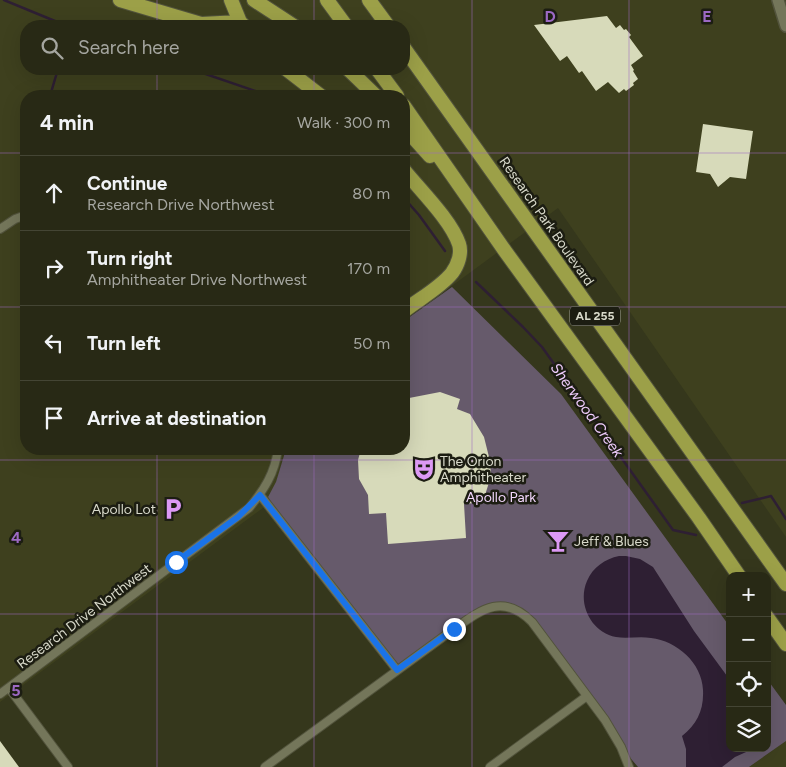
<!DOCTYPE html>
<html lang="en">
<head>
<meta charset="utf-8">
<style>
  :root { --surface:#282915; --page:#343522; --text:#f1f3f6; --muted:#a5a6a0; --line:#444534 }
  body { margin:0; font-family:Figtree,sans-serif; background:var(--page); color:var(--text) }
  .controls { position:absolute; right:15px; bottom:15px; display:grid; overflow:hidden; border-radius:10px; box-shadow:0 5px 20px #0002 }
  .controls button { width:45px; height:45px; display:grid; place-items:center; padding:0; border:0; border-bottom:1px solid var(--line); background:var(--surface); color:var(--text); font:25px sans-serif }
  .stop { position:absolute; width:15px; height:15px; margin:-11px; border:4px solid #1a73e8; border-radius:50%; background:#fff }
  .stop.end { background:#1a73e8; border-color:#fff; box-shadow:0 1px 5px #0008 }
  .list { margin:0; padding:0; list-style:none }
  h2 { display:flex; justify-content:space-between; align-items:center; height:65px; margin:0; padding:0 20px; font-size:21px }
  h2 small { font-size:16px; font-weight:400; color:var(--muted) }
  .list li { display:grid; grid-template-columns:32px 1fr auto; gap:15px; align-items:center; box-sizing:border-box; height:75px; padding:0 20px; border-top:1px solid var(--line) }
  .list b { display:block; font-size:19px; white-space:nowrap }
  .list p { margin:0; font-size:16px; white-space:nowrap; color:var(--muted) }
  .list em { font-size:16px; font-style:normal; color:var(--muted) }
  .icon { flex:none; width:28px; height:28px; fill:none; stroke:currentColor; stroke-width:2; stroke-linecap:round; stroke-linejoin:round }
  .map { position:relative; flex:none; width:786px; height:767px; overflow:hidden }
  .search { position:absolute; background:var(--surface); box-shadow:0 5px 20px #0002; left:20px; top:20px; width:390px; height:55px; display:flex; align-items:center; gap:12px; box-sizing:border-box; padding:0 18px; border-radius:20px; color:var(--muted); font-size:19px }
  .panel { position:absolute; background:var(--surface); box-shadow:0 5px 20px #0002; left:20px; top:90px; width:390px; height:365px; border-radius:20px }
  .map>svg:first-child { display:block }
  .built { fill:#3e401e; fill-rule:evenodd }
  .green { fill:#665a6b }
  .water { fill:#2e1f33 }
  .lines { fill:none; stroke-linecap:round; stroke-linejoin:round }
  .stream { stroke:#2e1f33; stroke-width:2.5 }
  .building { fill:#d7daba }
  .street-casing { stroke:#52533c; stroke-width:10 }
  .secondary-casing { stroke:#52533c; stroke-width:14 }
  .highway-casing { stroke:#52533c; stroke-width:16 }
  .street { stroke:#74765a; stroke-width:8 }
  .secondary { stroke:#74765a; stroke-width:11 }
  .highway { stroke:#9ca048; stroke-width:14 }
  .route { stroke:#1a73e8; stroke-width:6 }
  .grid { fill:none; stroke:#9c69c3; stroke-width:1; stroke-opacity:0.55 }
  .labels { text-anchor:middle; stroke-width:5; stroke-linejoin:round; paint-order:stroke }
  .shield { fill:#1c1d12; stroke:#a0a194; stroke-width:1 }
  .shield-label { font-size:12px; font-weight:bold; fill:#d9dacb }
  .street-label { font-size:14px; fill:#d9dacb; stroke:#1c1d12 }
  .poi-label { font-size:14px; fill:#d9dacb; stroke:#1c1d12; text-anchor:start }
  .park-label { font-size:14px; fill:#f3d7fd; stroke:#1c1d12 }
  .water-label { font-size:15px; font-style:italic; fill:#efccfc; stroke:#1c1d12 }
  .grid-label { font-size:16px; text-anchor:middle; font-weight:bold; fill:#9c69c3; stroke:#1c1d12; stroke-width:5; stroke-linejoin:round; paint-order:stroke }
</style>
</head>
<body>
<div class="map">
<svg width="786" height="767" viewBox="0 0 786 767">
  <rect width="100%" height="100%" fill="#35371c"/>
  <path class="built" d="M 0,0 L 786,0 L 786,537 L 558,208 L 404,321 L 404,96 L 26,96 L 26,449 L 286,449 L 276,483 L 268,497 L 271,502 L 0,702 ZM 26,26 L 404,26 L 404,69 L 26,69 Z
    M 786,741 L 786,767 L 749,767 Z"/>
  <path class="green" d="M 452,287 L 561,394 L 730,627 L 730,748 L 767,748 L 767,679 L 786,705 L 786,741 L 749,767 L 638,767 L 621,747 L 522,612 L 494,606 L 397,670 L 270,507 L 271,502 L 268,497 L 276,482 L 286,449 L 404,449 L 404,321 Z"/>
  <path class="water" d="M 619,556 L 626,556 L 640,559 L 653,567 L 694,631 L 730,680 L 730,748 L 755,748 L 735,757 L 722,767 L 686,767 L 686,749 L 682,736 C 697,724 704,710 703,690 C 702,663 677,641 651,638 C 639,636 627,639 616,637 C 591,632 577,604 587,581 C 593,567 605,559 619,556 Z"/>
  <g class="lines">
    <path class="stream" d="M 4,0 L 67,26
      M 191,69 L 270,96
      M 50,96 L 58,69
      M 404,198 L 419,215 L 445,251
      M 476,282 L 523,327 L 542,347 L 673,530 L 696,535
      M 742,503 L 771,496 L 786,519"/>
  </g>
  <path class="building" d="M 607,16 L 616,28 L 620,25 L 624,30 L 626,29 L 631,35 L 629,37 L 643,56 L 631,65 L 634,70 L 633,71 L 638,79 L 633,83 L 634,85 L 626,91 L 624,89 L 619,93 L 608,82 L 596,91 L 582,71 L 579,73 L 567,56 L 560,61 L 534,25 Z
    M 703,124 L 753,131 L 746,179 L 730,177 L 718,187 L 710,174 L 696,172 Z
    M 440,392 L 460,399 L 457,409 L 470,414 L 484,437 L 490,461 L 491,476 L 486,492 L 486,502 L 464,504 L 466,538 L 388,544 L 386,513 L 369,514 L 368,495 L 359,479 L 358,460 L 361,449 L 404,449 L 404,399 Z
    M 0,741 L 19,767 L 0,767 Z"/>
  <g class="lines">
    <defs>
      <path id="street" d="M 0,229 L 15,219 L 26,215
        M 260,495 L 397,670
        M 9,688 L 68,767
        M 0,694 L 249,508 C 264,490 275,473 278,449
        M 265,767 L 454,629 C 482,609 503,593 532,622 L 605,720 L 621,747 L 629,767
        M 490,767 L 587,696"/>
      <path id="secondary" d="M 778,0 L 786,26"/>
      <path id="highway" d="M 120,0 L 201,24 L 240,22
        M 231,0 L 240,22 L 244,26
        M 254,0 L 294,26
        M 327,0 L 346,26
        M 369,0 L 388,26
        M 404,48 L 786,584
        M 286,69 L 321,96
        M 348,69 L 376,96
        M 377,69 L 397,96
        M 404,106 L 505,251 L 699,518 L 739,576
        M 404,127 L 430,156
        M 404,170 C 420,190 451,220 459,244 C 462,253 458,265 452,273 C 440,288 419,299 404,311
        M 767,617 L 786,644"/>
    </defs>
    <use href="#street" class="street-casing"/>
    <use href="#secondary" class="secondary-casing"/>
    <use href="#highway" class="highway-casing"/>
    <use href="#street" class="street"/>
    <use href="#secondary" class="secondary"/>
    <use href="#highway" class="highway"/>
  </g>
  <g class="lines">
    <path class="route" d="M 176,562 L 238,517 L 260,495 L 397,670 L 454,629"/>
  </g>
  <path class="grid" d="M 157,0 L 157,26M 314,0 L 314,26M 472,0 L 472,767M 629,0 L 629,767M 157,69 L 157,96M 314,69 L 314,96M 0,153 L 26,153M 404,153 L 786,153M 0,307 L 26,307M 404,307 L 786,307M 157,449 L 157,767M 314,449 L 314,767M 0,460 L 786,460M 0,614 L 730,614M 767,614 L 786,614"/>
  <defs>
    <symbol id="theatre-bare" viewBox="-9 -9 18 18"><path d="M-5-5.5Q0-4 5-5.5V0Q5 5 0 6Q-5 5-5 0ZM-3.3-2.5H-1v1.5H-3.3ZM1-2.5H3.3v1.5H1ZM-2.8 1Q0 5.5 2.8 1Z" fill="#dc99f4" stroke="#1c1d12" stroke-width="2.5" paint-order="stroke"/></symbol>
    <symbol id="parking-bare" viewBox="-9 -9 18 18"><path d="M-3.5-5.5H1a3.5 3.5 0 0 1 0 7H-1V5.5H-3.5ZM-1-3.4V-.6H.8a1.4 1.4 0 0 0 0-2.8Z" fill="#dc99f4" stroke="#1c1d12" stroke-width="2.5" paint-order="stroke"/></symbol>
    <symbol id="bar-bare" viewBox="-9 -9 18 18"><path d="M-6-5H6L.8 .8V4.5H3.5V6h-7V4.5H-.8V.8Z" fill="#dc99f4" stroke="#1c1d12" stroke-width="2.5" paint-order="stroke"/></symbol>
  </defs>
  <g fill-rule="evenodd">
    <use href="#theatre-bare" x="408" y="453" width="32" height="32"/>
    <use href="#parking-bare" x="157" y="493" width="32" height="32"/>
    <use href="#bar-bare" x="542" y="525" width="32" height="32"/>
  </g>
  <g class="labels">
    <rect class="shield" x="570" y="306.5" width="50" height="19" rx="4"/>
    <g class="shield-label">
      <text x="595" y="320">AL 255</text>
    </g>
    <g class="street-label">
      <text transform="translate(547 221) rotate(55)" y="5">Research Park Boulevard</text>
      <text transform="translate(84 616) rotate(-37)" y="5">Research Drive Northwest</text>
    </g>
    <g class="poi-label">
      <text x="440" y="466">The Orion<tspan x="440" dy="16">Amphitheater</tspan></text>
      <text x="156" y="514" text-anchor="end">Apollo Lot</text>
      <text x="574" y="546">Jeff &amp; Blues</text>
    </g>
    <g class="park-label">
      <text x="501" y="502">Apollo Park</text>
    </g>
    <g class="water-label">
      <text transform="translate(587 410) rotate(54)" y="5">Sherwood Creek</text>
    </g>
  </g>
  <g class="grid-label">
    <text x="550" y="22">D</text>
    <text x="707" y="22">E</text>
    <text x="16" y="543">4</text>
    <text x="16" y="696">5</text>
  </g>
</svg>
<div class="controls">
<button>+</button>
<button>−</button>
<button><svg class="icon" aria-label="locate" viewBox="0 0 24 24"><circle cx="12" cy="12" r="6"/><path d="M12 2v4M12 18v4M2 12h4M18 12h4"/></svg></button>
<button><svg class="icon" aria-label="layers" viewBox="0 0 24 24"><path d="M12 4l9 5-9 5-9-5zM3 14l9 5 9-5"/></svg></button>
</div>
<div class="stop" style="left:176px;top:562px"></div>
<div class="stop end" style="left:454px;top:629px"></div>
<div class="search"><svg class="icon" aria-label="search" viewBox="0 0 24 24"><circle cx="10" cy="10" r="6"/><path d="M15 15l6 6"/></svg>Search here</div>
<section class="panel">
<h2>4 min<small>Walk · 300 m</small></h2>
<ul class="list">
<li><svg class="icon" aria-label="ahead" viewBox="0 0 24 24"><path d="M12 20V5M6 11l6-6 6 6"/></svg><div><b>Continue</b><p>Research Drive Northwest</p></div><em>80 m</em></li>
<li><svg class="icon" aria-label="right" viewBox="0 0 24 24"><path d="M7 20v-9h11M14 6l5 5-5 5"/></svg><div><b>Turn right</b><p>Amphitheater Drive Northwest</p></div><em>170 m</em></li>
<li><svg class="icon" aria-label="left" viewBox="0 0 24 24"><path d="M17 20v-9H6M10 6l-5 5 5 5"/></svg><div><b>Turn left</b></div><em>50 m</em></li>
<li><svg class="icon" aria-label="arrive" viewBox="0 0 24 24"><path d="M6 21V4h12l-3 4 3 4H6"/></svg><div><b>Arrive at destination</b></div></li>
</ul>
</section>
</div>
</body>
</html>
